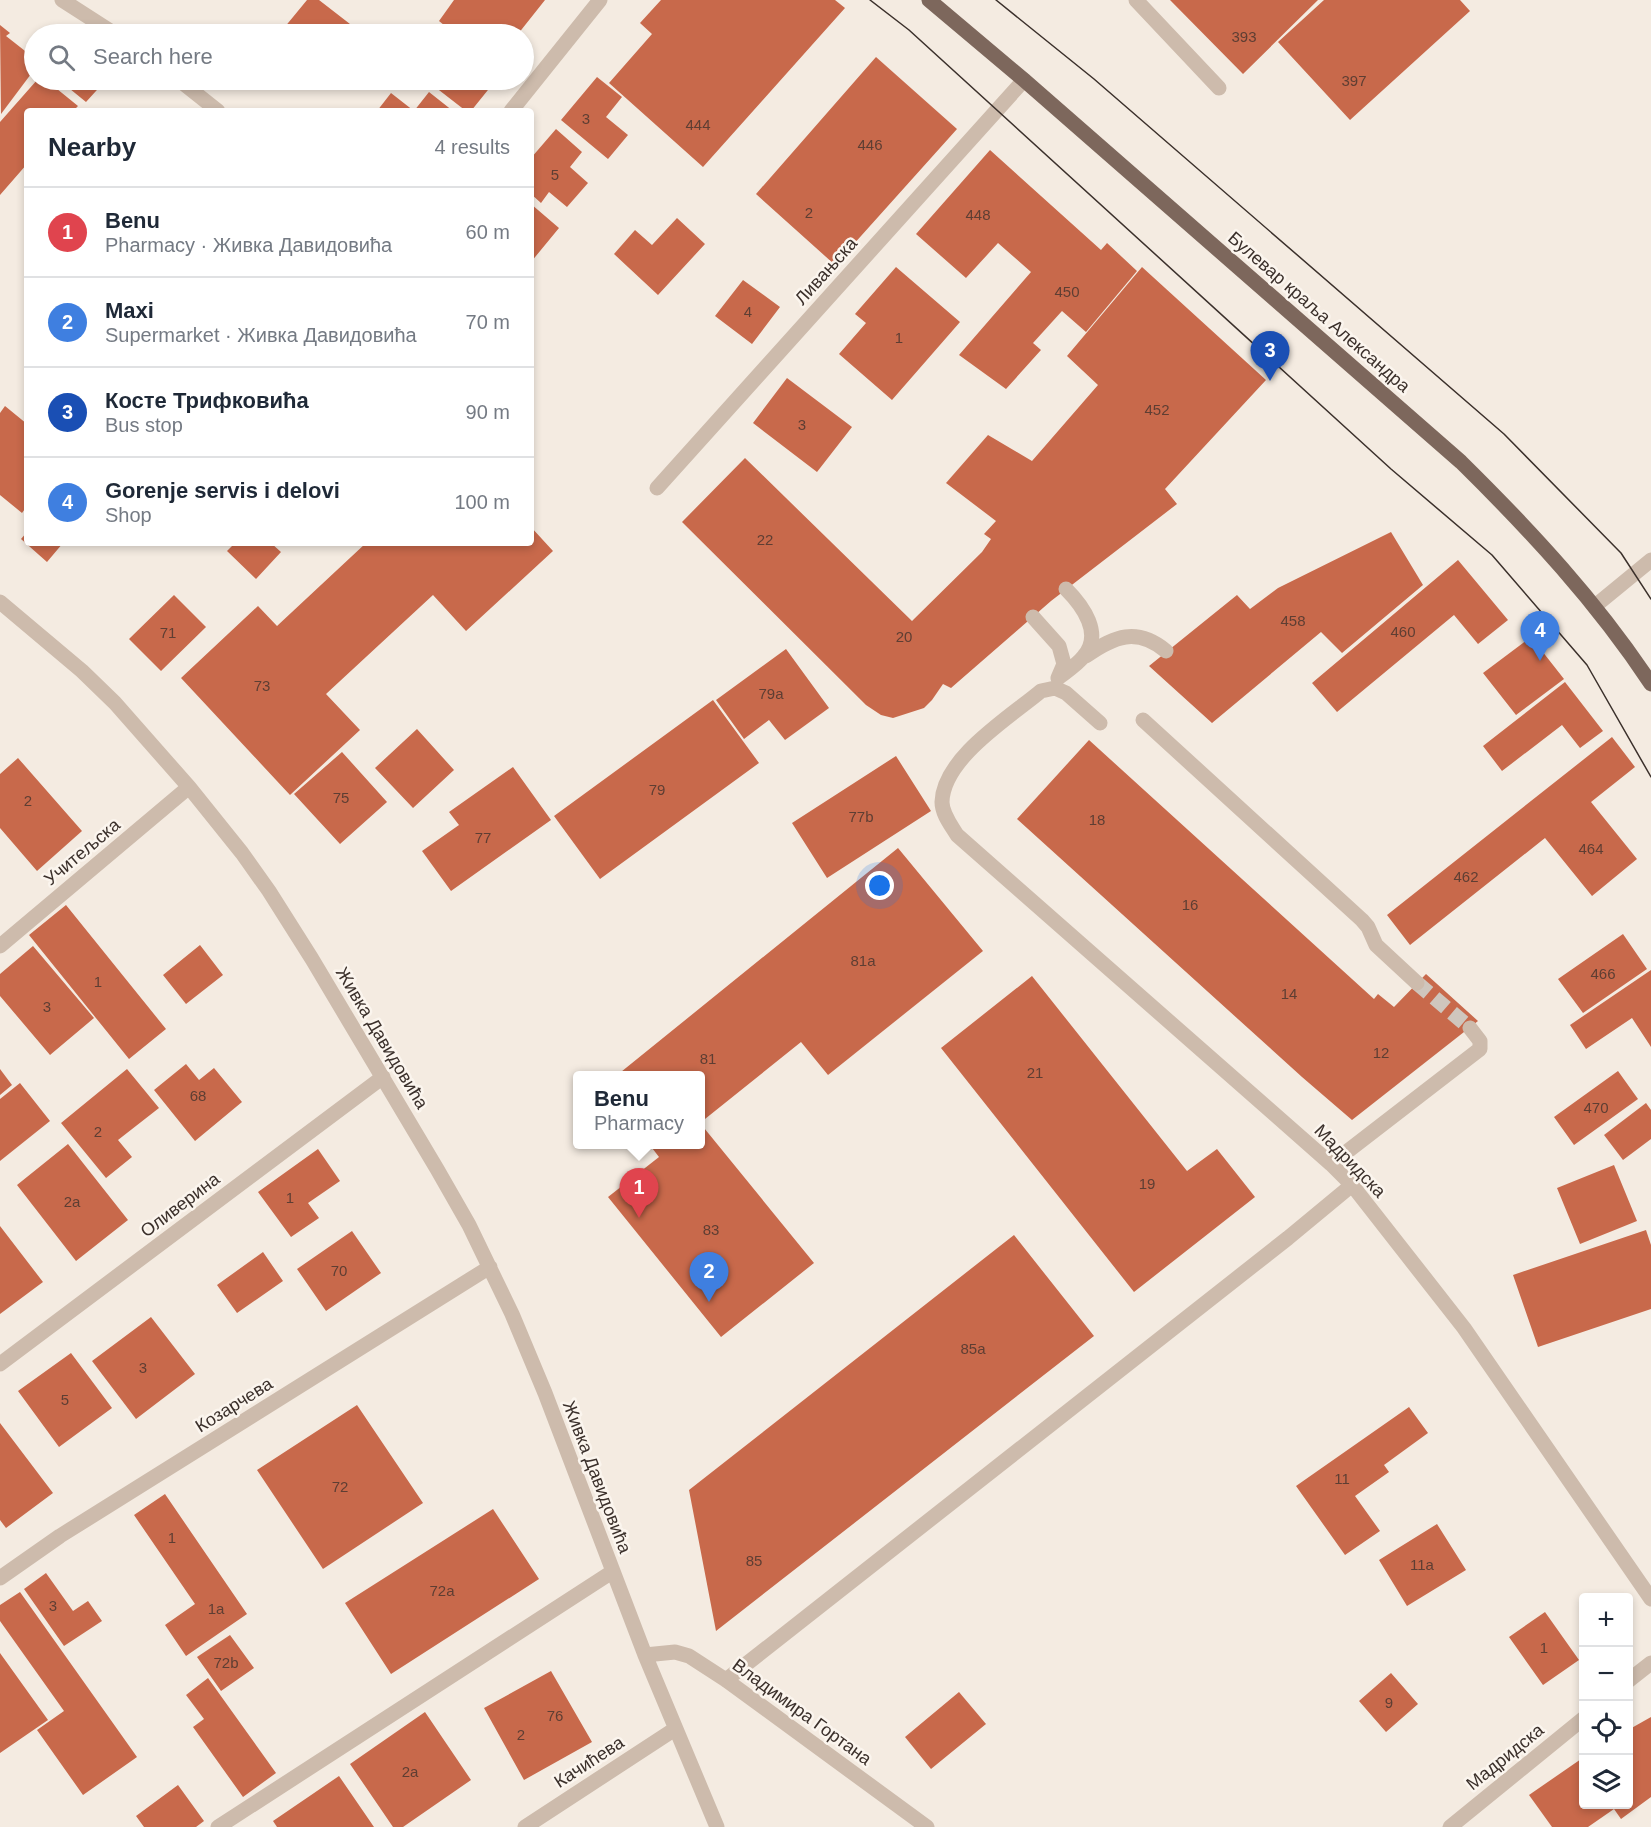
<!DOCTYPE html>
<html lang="en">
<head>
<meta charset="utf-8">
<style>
  :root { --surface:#fff; --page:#f2f2f3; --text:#1f2937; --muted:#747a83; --line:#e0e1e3; --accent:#1f5a5e }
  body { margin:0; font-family:Helvetica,sans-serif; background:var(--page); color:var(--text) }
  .controls { position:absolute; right:18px; bottom:18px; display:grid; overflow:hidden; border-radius:6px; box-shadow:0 3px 9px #0003 }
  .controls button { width:54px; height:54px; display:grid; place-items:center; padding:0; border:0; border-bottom:2px solid var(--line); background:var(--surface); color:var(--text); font:30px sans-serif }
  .you { position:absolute; left:880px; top:886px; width:21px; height:21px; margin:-15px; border:4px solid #fff; border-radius:50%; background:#1a73e8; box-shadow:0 0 0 9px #1a73e833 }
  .badge { display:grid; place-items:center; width:39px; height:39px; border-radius:50%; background:var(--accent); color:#fff; font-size:20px; font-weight:700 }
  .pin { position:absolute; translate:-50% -50px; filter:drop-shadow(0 2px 3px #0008) }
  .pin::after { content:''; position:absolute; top:32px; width:21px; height:18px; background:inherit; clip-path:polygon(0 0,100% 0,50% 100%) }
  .popup { position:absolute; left:573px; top:1071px; width:132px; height:78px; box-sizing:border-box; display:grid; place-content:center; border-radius:6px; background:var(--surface); filter:drop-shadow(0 2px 4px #0005); font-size:20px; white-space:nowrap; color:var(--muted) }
  .popup b { font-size:22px; color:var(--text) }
  .popup::after { content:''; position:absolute; left:50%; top:100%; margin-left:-12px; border:12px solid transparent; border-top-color:var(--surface) }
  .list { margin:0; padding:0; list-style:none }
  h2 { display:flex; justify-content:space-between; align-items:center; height:78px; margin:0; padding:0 24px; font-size:26px }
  h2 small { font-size:20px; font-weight:400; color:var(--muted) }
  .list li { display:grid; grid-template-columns:39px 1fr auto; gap:18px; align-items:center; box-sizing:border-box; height:90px; padding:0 24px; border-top:2px solid var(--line) }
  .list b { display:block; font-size:22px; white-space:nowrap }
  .list p { margin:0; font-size:20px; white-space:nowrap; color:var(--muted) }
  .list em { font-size:20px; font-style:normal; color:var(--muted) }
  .icon { flex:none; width:33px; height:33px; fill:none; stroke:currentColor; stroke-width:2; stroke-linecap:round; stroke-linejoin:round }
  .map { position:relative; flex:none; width:1651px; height:1827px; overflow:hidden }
  .search { position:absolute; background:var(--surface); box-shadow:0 3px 9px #0003; left:24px; top:24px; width:510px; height:66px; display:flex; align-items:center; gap:15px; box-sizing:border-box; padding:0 21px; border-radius:33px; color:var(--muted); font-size:22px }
  .panel { position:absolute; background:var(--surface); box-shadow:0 3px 9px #0003; left:24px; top:108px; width:510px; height:438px; border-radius:6px }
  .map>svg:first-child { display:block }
  .building { fill:#c8694b }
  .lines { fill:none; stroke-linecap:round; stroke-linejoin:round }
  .minor-tunnel { stroke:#cfc6bd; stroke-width:15; stroke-dasharray:15 8; stroke-linecap:butt }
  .minor { stroke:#cdbbac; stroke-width:15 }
  .major { stroke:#7d675c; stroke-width:15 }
  .tram { stroke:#3b302b; stroke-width:1.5 }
  .labels { text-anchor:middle; stroke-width:5; stroke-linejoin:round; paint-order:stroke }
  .number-label { font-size:15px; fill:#5e3e33 }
  .street-label { font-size:18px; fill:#3b302b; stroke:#fbf5ee }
</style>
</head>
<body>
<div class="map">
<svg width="1651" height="1827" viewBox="0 0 1651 1827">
  <rect width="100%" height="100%" fill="#f4ebe1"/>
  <path class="building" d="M 307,0 L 319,0 L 350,24 L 341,34 L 279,34 Z
    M 454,0 L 545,0 L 518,34 L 455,34 L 439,21 Z
    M 661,0 L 835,0 L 845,8 L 703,167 L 609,83 L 652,34 L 640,23 Z
    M 1170,0 L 1318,0 L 1243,74 Z
    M 1324,0 L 1460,0 L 1470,11 L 1350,120 L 1278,42 Z
    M 0,25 L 10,33 L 6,36 L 34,58 L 34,70 L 1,114 Z
    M 76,28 L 84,34 L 71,34 Z
    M 876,57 L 957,129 L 835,265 L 756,194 Z
    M 597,77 L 622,97 L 606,117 L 628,135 L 608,159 L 561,120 Z
    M 37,80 L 46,80 L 78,106 L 73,111 L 27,111 L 27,164 L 0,195 L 0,122 Z
    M 59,80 L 106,80 L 86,102 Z
    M 426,80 L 496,80 L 471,111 L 466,111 Z
    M 429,92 L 453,111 L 377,111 L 391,93 L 414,111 Z
    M 556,129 L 582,152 L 570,167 L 588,183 L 567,207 L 549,192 L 541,203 L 531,194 L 531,158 Z
    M 990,150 L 1101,250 L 1107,243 L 1137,271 L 1086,332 L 1062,311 L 1033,343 L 1041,350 L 1006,389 L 959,355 L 1031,272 L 998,243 L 966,278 L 916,234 Z
    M 531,204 L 559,228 L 531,262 Z
    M 677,218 L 705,244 L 658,295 L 614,254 L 635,230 L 652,245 Z
    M 896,267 L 960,322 L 892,400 L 839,354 L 866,323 L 855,314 Z
    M 1142,267 L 1266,380 L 1165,489 L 1177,504 L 1051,601 L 951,688 L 943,684 L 932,700 L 924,708 L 893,718 L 881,715 L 866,705 L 682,522 L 745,458 L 912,621 L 982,552 L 991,539 L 984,534 L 996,521 L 946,483 L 988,435 L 1032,461 L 1098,385 L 1067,356 Z
    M 743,280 L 780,307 L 752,344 L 715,316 Z
    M 787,378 L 852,427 L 817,472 L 753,423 Z
    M 5,406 L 27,424 L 27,506 L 22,513 L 0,495 L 0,413 Z
    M 531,527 L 553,551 L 466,631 L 433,595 L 326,694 L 360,730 L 290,795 L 181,678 L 258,606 L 277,626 L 366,543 L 531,543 Z
    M 27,532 L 27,543 L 63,543 L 47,562 L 21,539 Z
    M 1391,532 L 1423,585 L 1342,653 L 1321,632 L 1212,723 L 1149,666 L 1237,595 L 1250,609 L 1278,588 Z
    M 235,543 L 271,543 L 281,552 L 256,579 L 227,551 Z
    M 1458,560 L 1508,620 L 1478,644 L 1454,615 L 1337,712 L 1312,683 Z
    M 174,595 L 206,627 L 161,671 L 129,639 Z
    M 1531,637 L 1564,679 L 1516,715 L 1483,673 Z
    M 786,649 L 829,708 L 785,740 L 769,720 L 744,739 L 716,700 Z
    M 1565,682 L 1603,731 L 1580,748 L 1562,725 L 1502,771 L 1483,746 Z
    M 713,700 L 759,763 L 600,879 L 554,816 Z
    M 417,729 L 454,770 L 413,808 L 375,768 Z
    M 1612,737 L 1635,767 L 1591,802 L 1637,859 L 1592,896 L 1545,838 L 1410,945 L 1387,915 Z
    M 1089,740 L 1374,999 L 1378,994 L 1394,1007 L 1426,974 L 1478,1021 L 1352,1120 L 1302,1077 L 1017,819 Z
    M 342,752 L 387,802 L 340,844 L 294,794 Z
    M 896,756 L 931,811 L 827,878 L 792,823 Z
    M 18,758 L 82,831 L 37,871 L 0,828 L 0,774 Z
    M 513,767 L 551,820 L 451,891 L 422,851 L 459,825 L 449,812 Z
    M 898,848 L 983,951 L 828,1075 L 801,1042 L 700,1123 L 700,1076 L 616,1076 Z
    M 66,905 L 166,1029 L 129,1059 L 29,935 Z
    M 1623,934 L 1647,969 L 1583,1013 L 1558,979 Z
    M 200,945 L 223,975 L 186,1004 L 163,975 Z
    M 33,946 L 94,1018 L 50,1055 L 0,996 L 0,974 Z
    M 1651,970 L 1651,1047 L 1632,1018 L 1586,1049 L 1570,1025 Z
    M 1032,976 L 1187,1171 L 1217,1149 L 1255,1197 L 1134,1292 L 941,1048 Z
    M 186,1064 L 199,1080 L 214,1068 L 242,1102 L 195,1141 L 154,1090 Z
    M 0,1069 L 12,1085 L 0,1095 Z
    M 127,1069 L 159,1108 L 118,1140 L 132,1157 L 106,1178 L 61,1123 Z
    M 1618,1071 L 1638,1099 L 1574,1145 L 1554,1117 Z
    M 20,1083 L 50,1121 L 0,1161 L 0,1099 Z
    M 1646,1103 L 1651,1110 L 1651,1139 L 1623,1160 L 1604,1135 Z
    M 700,1123 L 814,1263 L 721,1337 L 608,1197 L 659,1157 L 649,1144 L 700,1144 Z
    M 68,1144 L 128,1220 L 76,1261 L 17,1185 Z
    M 318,1149 L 340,1181 L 308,1203 L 319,1218 L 291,1237 L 258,1192 Z
    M 1614,1165 L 1637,1221 L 1580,1244 L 1557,1188 Z
    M 0,1226 L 43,1282 L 0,1314 Z
    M 1646,1230 L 1651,1245 L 1651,1309 L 1538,1347 L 1513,1275 Z
    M 352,1231 L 381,1273 L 326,1311 L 297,1269 Z
    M 1014,1235 L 1094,1336 L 716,1631 L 689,1490 Z
    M 263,1252 L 283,1281 L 237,1313 L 217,1285 Z
    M 151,1317 L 195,1374 L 136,1419 L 92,1361 Z
    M 71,1353 L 112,1408 L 59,1447 L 18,1391 Z
    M 357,1405 L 423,1503 L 323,1569 L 257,1470 Z
    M 1409,1407 L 1428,1433 L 1384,1465 L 1389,1472 L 1355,1496 L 1380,1531 L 1345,1555 L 1296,1486 Z
    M 0,1423 L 53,1493 L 6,1528 L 0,1520 Z
    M 165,1494 L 247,1614 L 186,1656 L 165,1625 L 195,1604 L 134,1515 Z
    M 493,1509 L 539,1579 L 391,1674 L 345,1603 Z
    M 1437,1524 L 1466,1570 L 1407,1606 L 1379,1560 Z
    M 46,1573 L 73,1611 L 88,1601 L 102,1621 L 64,1646 L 24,1589 Z
    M 20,1592 L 137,1757 L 83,1795 L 37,1730 L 64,1711 L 0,1621 L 0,1605 Z
    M 1545,1612 L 1579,1660 L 1543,1685 L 1509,1637 Z
    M 230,1635 L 254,1668 L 221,1691 L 197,1657 Z
    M 0,1653 L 48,1720 L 0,1753 Z
    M 551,1671 L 592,1742 L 524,1780 L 484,1708 Z
    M 1391,1673 L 1418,1704 L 1386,1732 L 1359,1701 Z
    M 208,1678 L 276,1773 L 243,1797 L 193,1727 L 204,1719 L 186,1695 Z
    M 959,1692 L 986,1724 L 931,1769 L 905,1737 Z
    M 425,1712 L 471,1780 L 403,1827 L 393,1827 L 350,1764 Z
    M 1651,1717 L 1651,1797 L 1621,1819 L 1614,1809 L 1588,1827 L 1552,1827 L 1529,1795 L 1584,1757 L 1584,1804 L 1628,1804 L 1628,1730 Z
    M 339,1776 L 374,1827 L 277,1827 L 273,1821 Z
    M 178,1785 L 204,1821 L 196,1827 L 144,1827 L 136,1816 Z"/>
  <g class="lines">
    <path class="minor-tunnel" d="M 1417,983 L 1470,1028"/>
    <path class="minor" d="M 62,0 L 115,34
      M 1136,0 L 1219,88
      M 179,80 L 218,111
      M 511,111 L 600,0
      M 657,488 L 1024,80
      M 0,602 L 82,671 L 115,703 L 189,787 L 242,853 L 269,891 L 312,959 L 437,1169 L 469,1225 L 512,1314 L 545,1393 L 645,1655 L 717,1827
      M 1595,606 L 1651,560
      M 1033,617 L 1059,646 L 1064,664 L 1058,678
      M 1086,656 C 1114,636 1137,627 1166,651
      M 1058,678 C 1067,671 1077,665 1084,656 C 1103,634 1083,606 1066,589
      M 1143,720 L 1362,920 L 1368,927 L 1376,945 L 1417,983
      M 1100,723 L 1066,693 L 1055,688 L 1041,691 C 1010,717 943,758 942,802 C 942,814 951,825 957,835 L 1331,1164 L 1352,1185 L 1464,1328 L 1651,1599
      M 0,946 L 189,787
      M 1331,1164 L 1480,1049 L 1480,1041 L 1470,1028
      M 0,1364 L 383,1077
      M 0,1578 L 60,1536 L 490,1267
      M 645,1655 L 675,1652 L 689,1656 L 726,1680 L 927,1827
      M 726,1680 L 1288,1238 L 1352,1185
      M 1628,1681 L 1651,1663
      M 218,1827 L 612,1572
      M 525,1827 L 675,1729
      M 1450,1827 L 1584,1718"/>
    <path class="major" d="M 929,0 L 1024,80 L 1461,462 C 1531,531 1597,602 1651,684"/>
    <path class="tram" d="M 870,0 L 909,30 L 1391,469 L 1492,555 L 1587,665 L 1651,777
      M 996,0 L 1094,79 L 1504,434 L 1621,553 L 1651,599"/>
  </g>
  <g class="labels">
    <g class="number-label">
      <text x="1244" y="42">393</text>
      <text x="1354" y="86">397</text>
      <text x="586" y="124">3</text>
      <text x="698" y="130">444</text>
      <text x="870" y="150">446</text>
      <text x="555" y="180">5</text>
      <text x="809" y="218">2</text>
      <text x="978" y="220">448</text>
      <text x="1067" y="297">450</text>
      <text x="748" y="317">4</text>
      <text x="899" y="343">1</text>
      <text x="1157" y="415">452</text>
      <text x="802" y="430">3</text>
      <text x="765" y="545">22</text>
      <text x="1293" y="626">458</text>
      <text x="1403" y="637">460</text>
      <text x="168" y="638">71</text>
      <text x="904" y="642">20</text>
      <text x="262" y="691">73</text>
      <text x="771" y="699">79a</text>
      <text x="657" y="795">79</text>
      <text x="341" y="803">75</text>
      <text x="28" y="806">2</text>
      <text x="861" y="822">77b</text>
      <text x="1097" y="825">18</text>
      <text x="483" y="843">77</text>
      <text x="1591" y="854">464</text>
      <text x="1466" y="882">462</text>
      <text x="1190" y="910">16</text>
      <text x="863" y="966">81a</text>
      <text x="1603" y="979">466</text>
      <text x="98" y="987">1</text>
      <text x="1289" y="999">14</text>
      <text x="47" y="1012">3</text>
      <text x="1381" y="1058">12</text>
      <text x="708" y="1064">81</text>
      <text x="1035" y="1078">21</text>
      <text x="198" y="1101">68</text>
      <text x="1596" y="1113">470</text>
      <text x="98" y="1137">2</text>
      <text x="1147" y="1189">19</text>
      <text x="290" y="1203">1</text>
      <text x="72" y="1207">2a</text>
      <text x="711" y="1235">83</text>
      <text x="339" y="1276">70</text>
      <text x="973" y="1354">85a</text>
      <text x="143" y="1373">3</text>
      <text x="65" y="1405">5</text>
      <text x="1342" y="1484">11</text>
      <text x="340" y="1492">72</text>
      <text x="172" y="1543">1</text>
      <text x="754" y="1566">85</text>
      <text x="1422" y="1570">11a</text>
      <text x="442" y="1596">72a</text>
      <text x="53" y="1611">3</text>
      <text x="216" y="1614">1a</text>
      <text x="1544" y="1653">1</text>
      <text x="226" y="1668">72b</text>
      <text x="1389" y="1708">9</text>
      <text x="555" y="1721">76</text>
      <text x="521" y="1740">2</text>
      <text x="410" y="1777">2a</text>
    </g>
    <g class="street-label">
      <text transform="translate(826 271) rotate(-48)" y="6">Ливањска</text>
      <text transform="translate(1319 312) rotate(41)" y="6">Булевар краља Александра</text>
      <text transform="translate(82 852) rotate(-40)" y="6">Учитељска</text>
      <text transform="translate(382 1038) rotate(59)" y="6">Живка Давидовића</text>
      <text transform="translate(1350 1161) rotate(46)" y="6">Мадридска</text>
      <text transform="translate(180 1205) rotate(-37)" y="6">Оливерина</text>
      <text transform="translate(234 1405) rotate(-32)" y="6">Козарчева</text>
      <text transform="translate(597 1477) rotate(69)" y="6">Живка Давидовића</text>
      <text transform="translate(802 1712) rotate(36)" y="6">Владимира Гортана</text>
      <text transform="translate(1505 1757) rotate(-39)" y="6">Мадридска</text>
      <text transform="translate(589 1762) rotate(-33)" y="6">Качићева</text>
    </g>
  </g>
</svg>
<div class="controls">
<button>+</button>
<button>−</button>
<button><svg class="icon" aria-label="locate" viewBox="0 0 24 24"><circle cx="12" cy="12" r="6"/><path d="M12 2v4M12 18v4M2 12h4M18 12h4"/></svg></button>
<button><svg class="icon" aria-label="layers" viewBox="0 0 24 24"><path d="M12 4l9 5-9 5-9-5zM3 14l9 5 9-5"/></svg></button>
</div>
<div class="you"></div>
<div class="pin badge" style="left:639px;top:1218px;background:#e0444e">1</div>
<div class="popup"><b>Benu</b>Pharmacy</div>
<div class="pin badge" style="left:709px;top:1302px;background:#3f7fe0">2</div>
<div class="pin badge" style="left:1270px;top:381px;background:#1a4fb4">3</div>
<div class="pin badge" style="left:1540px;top:661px;background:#3f7fe0">4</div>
<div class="search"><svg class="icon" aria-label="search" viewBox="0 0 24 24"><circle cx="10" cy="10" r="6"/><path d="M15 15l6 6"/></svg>Search here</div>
<section class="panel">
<h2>Nearby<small>4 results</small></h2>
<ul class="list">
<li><span class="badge" style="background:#e0444e">1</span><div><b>Benu</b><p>Pharmacy · Живка Давидовића</p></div><em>60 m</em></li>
<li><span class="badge" style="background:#3f7fe0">2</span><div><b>Maxi</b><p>Supermarket · Живка Давидовића</p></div><em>70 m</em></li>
<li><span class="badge" style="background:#1a4fb4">3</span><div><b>Косте Трифковића</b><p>Bus stop</p></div><em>90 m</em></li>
<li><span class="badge" style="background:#3f7fe0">4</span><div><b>Gorenje servis i delovi</b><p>Shop</p></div><em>100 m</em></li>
</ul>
</section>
</div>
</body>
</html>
